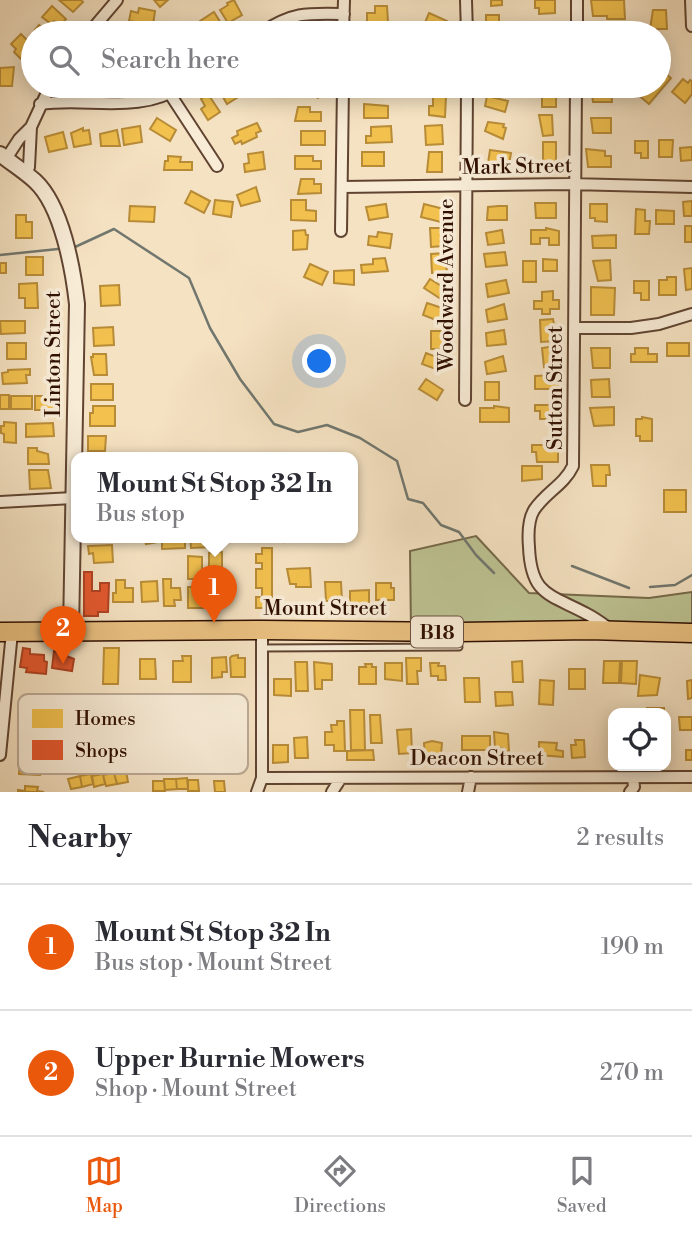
<!DOCTYPE html>
<html lang="en">
<head>
<meta charset="utf-8">
<style>
  :root { --surface:#fff; --page:#f7f7f7; --text:#2b2b33; --muted:#7c7c81; --line:#e1e1e2; --accent:#ea580c }
  body { margin:0; font-family:"Libre Bodoni",serif; background:var(--page); color:var(--text) }
  .controls { position:absolute; right:21px; bottom:21px; display:grid; overflow:hidden; border-radius:14px; box-shadow:0 4px 18px #0003 }
  .controls button { width:63px; height:63px; display:grid; place-items:center; padding:0; border:0; border-bottom:2px solid var(--line); background:var(--surface); color:var(--text); font:35px sans-serif }
  .you { position:absolute; left:320px; top:362px; width:24px; height:24px; margin:-18px; border:5px solid #fff; border-radius:50%; background:#1a73e8; box-shadow:0 0 0 10px #1a73e833 }
  .badge { display:grid; place-items:center; width:46px; height:46px; border-radius:50%; background:var(--accent); color:#fff; font-size:23px; font-weight:700 }
  .pin { position:absolute; translate:-50% -58px; filter:drop-shadow(0 2px 4px #0008) }
  .pin::after { content:''; position:absolute; top:37px; width:24px; height:21px; background:inherit; clip-path:polygon(0 0,100% 0,50% 100%) }
  .popup { position:absolute; left:71px; top:452px; width:287px; height:91px; box-sizing:border-box; display:grid; place-content:center; border-radius:14px; background:var(--surface); filter:drop-shadow(0 2px 5px #0005); font-size:23px; white-space:nowrap; color:var(--muted) }
  .popup b { font-size:26px; color:var(--text) }
  .popup::after { content:''; position:absolute; left:50%; top:100%; margin-left:-14px; border:14px solid transparent; border-top-color:var(--surface) }
  .list { margin:0; padding:0; list-style:none }
  h2 { display:flex; justify-content:space-between; align-items:center; height:91px; margin:0; padding:0 28px; font-size:30px }
  h2 small { font-size:23px; font-weight:400; color:var(--muted) }
  .list li { display:grid; grid-template-columns:46px 1fr auto; gap:21px; align-items:center; box-sizing:border-box; height:126px; padding:0 28px; border-top:2px solid var(--line) }
  .list b { display:block; font-size:26px; white-space:nowrap }
  .list p { margin:0; font-size:23px; white-space:nowrap; color:var(--muted) }
  .list em { font-size:23px; font-style:normal; color:var(--muted) }
  .icon { flex:none; width:38px; height:38px; fill:none; stroke:currentColor; stroke-width:2; stroke-linecap:round; stroke-linejoin:round }
  .map { position:relative; flex:none; width:692px; height:792px; overflow:hidden }
  .search { position:absolute; background:var(--surface); box-shadow:0 4px 18px #0003; left:21px; right:21px; top:21px; height:77px; display:flex; align-items:center; gap:18px; box-sizing:border-box; padding:0 24px; border-radius:38px; color:var(--muted); font-size:26px }
  .sheet { height:343px; background:var(--surface) }
  nav { display:flex; justify-content:space-around; align-items:center; box-sizing:border-box; height:98px; border-top:2px solid var(--line); background:var(--surface); font-size:19px; color:var(--muted) }
  nav a { display:grid; justify-items:center; gap:4px }
  nav .on { color:var(--accent) }
  .map>svg:first-child { display:block }
  .green { fill:#bdc393; stroke:#76694a; stroke-width:2 }
  .homes { fill:#f2c14e; stroke:#b88c37; stroke-width:2 }
  .shops { fill:#e4572e; stroke:#ae4120; stroke-width:2 }
  .lines { fill:none; stroke-linecap:round; stroke-linejoin:round }
  .stream { stroke:#71776f; stroke-width:2.5 }
  .service-casing { stroke:#604431; stroke-width:9 }
  .minor-casing { stroke:#604431; stroke-width:14 }
  .tertiary-casing { stroke:#604431; stroke-width:18 }
  .trunk-casing { stroke:#2f0f01; stroke-width:21 }
  .service { stroke:#f8ecd7; stroke-width:5 }
  .minor { stroke:#f8ecd7; stroke-width:10 }
  .tertiary { stroke:#f8ecd7; stroke-width:14 }
  .trunk { stroke:#eac181; stroke-width:18 }
  .labels { text-anchor:middle; stroke-width:7; stroke-linejoin:round; paint-order:stroke }
  .shield { fill:#f8ecd7; stroke:#6b5141; stroke-width:2 }
  .shield-label { font-size:19px; font-weight:bold; fill:#2f0f01 }
  .street-label { font-size:21px; fill:#2f0f01; stroke:#f8ecd7 }
  .key { fill:#f8ecd7; stroke:#bcaa97; stroke-width:2 }
  .key-label { font-size:19px; fill:#2f0f01 }
</style>
</head>
<body>
<div class="map">
<svg width="692" height="792" viewBox="0 0 692 792">
  <rect width="100%" height="100%" fill="#f5e2c2"/>
  <filter id="stains"><feTurbulence type="fractalNoise" baseFrequency=".00286" numOctaves="4"/><feColorMatrix values="0 0 0 0 .2 0 0 0 0 .09 0 0 0 0 .02 0 0 0 .5 -.17"/></filter>
  <radialGradient id="worn" r=".72"><stop offset=".6" stop-color="#630" stop-opacity="0"/><stop offset="1" stop-color="#630" stop-opacity=".3"/></radialGradient>
  <path class="green" d="M 476,536 L 529,593 L 649,598 L 692,592 L 692,633 L 411,631 L 410,551 Z
    M 114,727 L 132,727 L 136,731 L 136,737 L 111,736 L 110,729 Z"/>
  <path class="homes" d="M 59,0 L 81,0 L 83,2 L 73,12 Z
    M 154,0 L 168,0 L 160,7 Z
    M 234,0 L 242,15 L 228,23 L 220,10 L 228,5 L 227,3 Z
    M 491,0 L 502,0 L 502,5 L 491,6 Z
    M 535,0 L 555,0 L 555,13 L 539,14 L 539,8 L 535,8 Z
    M 591,0 L 624,0 L 625,19 L 607,19 L 607,16 L 593,16 Z
    M 52,6 L 66,19 L 60,26 L 54,21 L 51,24 L 42,17 Z
    M 375,6 L 387,6 L 388,22 L 367,22 L 367,13 L 375,13 Z
    M 139,8 L 155,11 L 153,25 L 129,21 L 131,11 L 138,13 Z
    M 653,10 L 666,10 L 667,29 L 650,29 Z
    M 214,12 L 224,28 L 217,33 L 212,28 L 207,32 L 200,21 Z
    M 429,13 L 447,21 L 442,33 L 424,25 Z
    M 486,15 L 499,15 L 499,24 L 503,24 L 503,33 L 489,33 L 489,30 L 486,30 Z
    M 39,25 L 49,33 L 38,33 L 35,30 Z
    M 192,25 L 198,33 L 188,33 L 186,30 Z
    M 607,27 L 608,33 L 591,33 L 591,28 Z
    M 541,30 L 552,30 L 552,33 L 536,33 L 541,32 Z
    M 21,34 L 33,46 L 22,60 L 14,52 L 16,49 L 11,44 Z
    M 663,38 L 669,50 L 659,56 L 659,41 Z
    M 14,67 L 12,86 L 0,86 L 0,68 Z
    M 659,68 L 671,78 L 649,104 L 637,94 L 644,86 L 659,86 Z
    M 683,79 L 688,83 L 690,80 L 692,81 L 692,94 L 685,103 L 672,92 Z
    M 226,86 L 238,86 L 243,94 L 227,104 L 219,90 Z
    M 298,86 L 317,86 L 323,89 L 318,98 L 297,87 Z
    M 365,86 L 392,86 L 392,93 L 365,93 Z
    M 542,86 L 556,87 L 556,107 L 542,107 Z
    M 602,86 L 611,86 L 612,102 L 593,102 L 591,87 Z
    M 208,94 L 220,112 L 208,120 L 201,109 L 205,106 L 201,99 Z
    M 433,96 L 446,96 L 445,117 L 429,115 L 429,106 L 433,106 Z
    M 487,96 L 508,101 L 505,112 L 485,106 Z
    M 364,104 L 388,106 L 388,118 L 364,118 Z
    M 298,107 L 310,107 L 310,112 L 321,112 L 321,121 L 295,121 Z
    M 539,115 L 552,115 L 553,135 L 543,136 Z
    M 157,118 L 176,130 L 170,141 L 150,129 Z
    M 591,118 L 611,118 L 611,133 L 593,133 Z
    M 488,122 L 504,124 L 503,127 L 506,128 L 503,139 L 485,131 Z
    M 257,123 L 261,131 L 256,133 L 257,137 L 242,144 L 241,141 L 235,144 L 232,138 L 238,135 L 237,131 Z
    M 442,125 L 443,144 L 426,145 L 425,126 Z
    M 140,126 L 142,142 L 124,145 L 122,129 Z
    M 391,126 L 392,142 L 366,143 L 366,136 L 371,136 L 371,127 Z
    M 83,128 L 83,131 L 89,130 L 91,144 L 74,147 L 71,133 Z
    M 117,130 L 120,146 L 101,146 L 100,134 Z
    M 301,131 L 325,131 L 325,145 L 301,145 Z
    M 63,132 L 67,148 L 49,152 L 45,137 Z
    M 659,140 L 673,140 L 672,157 L 659,157 Z
    M 635,141 L 648,141 L 648,158 L 641,158 L 641,153 L 635,153 Z
    M 543,142 L 556,142 L 556,165 L 543,165 Z
    M 692,147 L 692,160 L 681,161 L 680,148 Z
    M 586,149 L 605,151 L 605,156 L 611,156 L 611,167 L 588,167 Z
    M 490,150 L 511,153 L 509,165 L 488,163 Z
    M 263,152 L 265,169 L 245,172 L 244,164 L 249,163 L 248,154 Z
    M 362,152 L 384,152 L 384,166 L 362,166 Z
    M 429,152 L 442,152 L 442,172 L 427,172 Z
    M 168,156 L 181,157 L 180,162 L 192,162 L 192,170 L 164,170 L 165,161 L 168,161 Z
    M 295,156 L 313,156 L 313,161 L 321,161 L 321,169 L 295,169 Z
    M 301,179 L 314,179 L 314,184 L 321,184 L 321,193 L 298,194 Z
    M 256,187 L 260,201 L 241,206 L 237,195 Z
    M 191,191 L 210,201 L 204,213 L 185,203 Z
    M 215,200 L 233,202 L 231,217 L 213,214 Z
    M 291,200 L 306,200 L 306,210 L 316,211 L 316,221 L 291,220 Z
    M 692,201 L 692,216 L 684,216 L 683,202 Z
    M 535,203 L 556,203 L 556,218 L 536,218 Z
    M 386,204 L 388,217 L 369,220 L 366,207 Z
    M 424,204 L 444,209 L 441,222 L 421,217 Z
    M 590,204 L 607,204 L 607,222 L 595,221 L 595,218 L 590,218 Z
    M 130,206 L 155,207 L 154,222 L 129,221 Z
    M 499,206 L 507,206 L 507,220 L 487,220 L 488,207 Z
    M 636,209 L 645,210 L 645,221 L 650,221 L 649,234 L 635,234 Z
    M 656,210 L 674,211 L 674,224 L 656,224 Z
    M 16,215 L 26,215 L 26,222 L 32,222 L 32,238 L 16,238 Z
    M 685,226 L 692,226 L 692,242 L 685,242 Z
    M 430,228 L 441,228 L 443,246 L 431,247 Z
    M 546,228 L 559,231 L 559,245 L 549,245 L 549,238 L 540,238 L 540,244 L 531,244 L 531,230 L 546,230 Z
    M 305,230 L 306,235 L 308,235 L 307,249 L 293,250 L 293,231 Z
    M 502,230 L 504,243 L 488,245 L 486,233 Z
    M 378,232 L 392,234 L 390,248 L 368,245 L 369,236 L 377,237 Z
    M 616,235 L 616,248 L 593,248 L 592,236 Z
    M 505,252 L 507,265 L 486,267 L 484,254 Z
    M 445,253 L 447,272 L 432,273 L 431,254 Z
    M 26,257 L 43,257 L 43,275 L 26,275 Z
    M 385,258 L 388,271 L 362,273 L 361,265 L 373,264 L 373,259 Z
    M 543,259 L 557,260 L 557,271 L 543,271 Z
    M 610,260 L 611,280 L 598,281 L 593,261 Z
    M 523,261 L 536,261 L 536,282 L 523,282 Z
    M 0,263 L 6,263 L 6,273 L 0,273 Z
    M 310,264 L 328,272 L 322,285 L 304,277 Z
    M 692,268 L 692,289 L 686,290 L 684,269 Z
    M 354,270 L 354,285 L 334,283 L 334,271 Z
    M 667,277 L 676,277 L 676,295 L 659,295 L 659,280 L 667,280 Z
    M 430,279 L 446,289 L 441,299 L 424,288 Z
    M 506,280 L 509,293 L 488,297 L 486,284 Z
    M 634,281 L 649,281 L 649,300 L 641,300 L 641,293 L 634,293 Z
    M 37,283 L 38,308 L 25,308 L 25,298 L 19,298 L 19,284 Z
    M 119,285 L 120,305 L 101,306 L 100,286 Z
    M 591,287 L 615,288 L 614,315 L 591,315 Z
    M 553,291 L 553,300 L 559,300 L 559,309 L 550,309 L 550,314 L 542,314 L 542,309 L 534,309 L 534,301 L 542,301 L 542,292 Z
    M 427,303 L 445,309 L 441,322 L 423,315 Z
    M 504,304 L 507,319 L 488,322 L 486,310 Z
    M 553,319 L 556,335 L 553,335 L 554,341 L 541,342 L 540,320 Z
    M 0,321 L 25,321 L 25,333 L 1,334 Z
    M 113,327 L 114,345 L 94,346 L 93,328 Z
    M 504,330 L 506,344 L 487,346 L 486,333 Z
    M 431,331 L 445,331 L 445,349 L 431,349 Z
    M 7,343 L 26,343 L 26,359 L 7,359 Z
    M 667,343 L 689,343 L 689,356 L 667,356 Z
    M 557,346 L 559,365 L 544,367 L 542,348 Z
    M 591,348 L 610,348 L 610,368 L 593,368 Z
    M 635,348 L 648,348 L 648,354 L 657,354 L 657,362 L 631,362 L 631,354 L 635,354 Z
    M 426,353 L 444,360 L 441,371 L 422,364 Z
    M 93,354 L 106,354 L 107,375 L 94,375 L 91,357 L 93,357 Z
    M 503,356 L 506,371 L 487,374 L 485,362 Z
    M 30,369 L 30,375 L 26,375 L 27,383 L 3,384 L 2,373 L 8,372 L 8,370 Z
    M 557,375 L 559,389 L 535,389 L 535,376 Z
    M 426,379 L 443,390 L 437,400 L 419,389 Z
    M 609,379 L 610,397 L 592,397 L 591,380 Z
    M 485,382 L 499,382 L 499,400 L 485,400 Z
    M 91,384 L 113,384 L 113,400 L 91,400 Z
    M 0,395 L 9,395 L 9,409 L 0,409 Z
    M 11,396 L 32,396 L 32,409 L 11,409 Z
    M 35,396 L 55,396 L 55,410 L 35,410 Z
    M 535,405 L 558,405 L 558,419 L 540,419 L 540,411 L 535,411 Z
    M 93,406 L 115,406 L 115,426 L 90,426 L 90,413 L 93,413 Z
    M 494,406 L 509,408 L 509,422 L 480,422 L 480,408 L 494,408 Z
    M 614,407 L 614,425 L 594,426 L 590,408 Z
    M 642,417 L 652,419 L 652,441 L 640,441 L 640,436 L 636,436 L 636,419 L 642,419 Z
    M 4,422 L 16,423 L 16,443 L 4,442 L 4,434 L 1,433 L 1,426 L 4,426 Z
    M 53,423 L 54,436 L 26,437 L 26,424 Z
    M 88,436 L 106,436 L 105,451 L 88,451 Z
    M 532,445 L 558,445 L 558,462 L 537,462 L 536,452 L 532,452 Z
    M 28,448 L 37,448 L 37,451 L 48,454 L 49,464 L 28,464 Z
    M 591,465 L 609,465 L 610,475 L 606,475 L 606,486 L 593,486 Z
    M 522,466 L 542,466 L 542,479 L 522,481 Z
    M 29,470 L 48,470 L 51,488 L 30,489 Z
    M 664,490 L 686,490 L 686,512 L 664,512 Z
    M 144,537 L 157,537 L 158,542 L 146,544 Z
    M 167,537 L 185,537 L 185,548 L 162,549 L 162,538 Z
    M 190,537 L 213,537 L 214,547 L 191,548 Z
    M 285,537 L 299,537 L 300,540 L 285,542 Z
    M 112,545 L 113,562 L 94,563 L 93,553 L 89,554 L 88,546 Z
    M 262,548 L 272,548 L 272,608 L 256,608 L 256,597 L 262,597 L 262,588 L 256,588 L 256,569 L 262,569 L 262,563 L 256,563 L 256,554 L 262,554 Z
    M 222,552 L 222,575 L 209,576 L 209,553 Z
    M 188,556 L 202,557 L 202,579 L 188,579 Z
    M 310,568 L 311,587 L 296,587 L 296,584 L 290,584 L 287,569 Z
    M 163,579 L 171,579 L 171,588 L 180,588 L 181,600 L 174,600 L 175,606 L 164,606 Z
    M 116,580 L 125,580 L 125,588 L 133,588 L 133,602 L 113,602 L 113,593 L 116,593 Z
    M 157,581 L 158,601 L 142,602 L 141,582 Z
    M 325,582 L 341,582 L 342,601 L 326,601 Z
    M 376,583 L 391,583 L 391,588 L 394,588 L 394,600 L 376,600 Z
    M 208,584 L 221,584 L 222,608 L 209,608 Z
    M 188,587 L 202,587 L 203,608 L 188,608 Z
    M 369,590 L 369,604 L 350,604 L 350,591 Z
    M 104,648 L 119,648 L 118,684 L 103,684 Z
    M 238,655 L 238,658 L 245,658 L 245,677 L 231,677 L 230,658 L 232,656 Z
    M 182,656 L 191,656 L 191,682 L 173,682 L 173,661 L 183,661 Z
    M 226,657 L 227,672 L 222,672 L 222,677 L 212,678 L 212,658 Z
    M 406,658 L 421,658 L 421,671 L 417,671 L 418,684 L 407,684 Z
    M 140,659 L 155,659 L 156,679 L 140,679 Z
    M 522,661 L 523,682 L 513,682 L 512,662 Z
    M 604,661 L 620,661 L 619,683 L 603,683 Z
    M 622,661 L 637,661 L 636,684 L 621,683 Z
    M 295,662 L 307,662 L 308,691 L 296,691 Z
    M 314,662 L 332,664 L 332,680 L 322,680 L 322,689 L 315,689 Z
    M 385,663 L 402,663 L 402,681 L 385,679 Z
    M 430,663 L 439,663 L 438,666 L 445,666 L 446,680 L 438,680 L 438,676 L 431,676 Z
    M 365,664 L 372,664 L 372,667 L 376,667 L 376,684 L 359,684 L 359,667 L 366,667 Z
    M 569,669 L 585,669 L 585,689 L 569,689 Z
    M 640,675 L 660,678 L 657,695 L 638,696 Z
    M 464,678 L 479,678 L 480,702 L 465,702 Z
    M 274,679 L 291,679 L 291,696 L 274,695 Z
    M 540,680 L 554,681 L 553,705 L 539,704 Z
    M 692,680 L 692,698 L 688,699 L 687,681 Z
    M 495,692 L 512,692 L 513,705 L 496,706 Z
    M 37,695 L 54,697 L 55,716 L 38,717 Z
    M 144,699 L 145,712 L 133,712 L 133,705 L 122,705 L 122,714 L 109,714 L 109,700 Z
    M 87,707 L 98,709 L 91,763 L 74,760 L 76,748 L 81,748 L 82,736 L 78,736 L 81,712 L 87,713 Z
    M 647,708 L 664,708 L 664,713 L 647,713 Z
    M 350,710 L 364,710 L 365,750 L 351,750 Z
    M 370,715 L 380,715 L 382,743 L 371,743 Z
    M 225,717 L 241,717 L 241,721 L 245,721 L 245,729 L 241,729 L 241,732 L 225,732 Z
    M 679,717 L 692,717 L 692,730 L 680,730 Z
    M 337,721 L 344,721 L 345,751 L 334,751 L 334,745 L 325,745 L 325,732 L 332,732 L 331,725 L 337,725 Z
    M 411,729 L 412,753 L 399,754 L 397,730 Z
    M 494,732 L 508,734 L 509,751 L 503,752 L 503,748 L 495,748 Z
    M 462,736 L 490,736 L 490,750 L 462,750 Z
    M 307,737 L 308,758 L 295,758 L 294,738 Z
    M 34,739 L 52,739 L 52,754 L 34,754 Z
    M 575,740 L 584,740 L 585,757 L 572,758 L 571,745 L 576,745 Z
    M 432,741 L 442,743 L 441,755 L 433,756 L 433,760 L 425,760 L 424,743 Z
    M 539,742 L 557,743 L 556,750 L 563,751 L 563,757 L 539,755 Z
    M 158,743 L 241,744 L 241,760 L 229,760 L 229,754 L 218,754 L 219,760 L 194,760 L 194,755 L 181,755 L 181,760 L 158,761 L 158,755 L 145,755 L 146,761 L 121,761 L 121,755 L 115,755 L 115,744 Z
    M 273,745 L 288,745 L 288,762 L 273,763 Z
    M 373,750 L 374,760 L 347,760 L 347,751 Z
    M 686,750 L 692,750 L 692,760 L 686,760 Z
    M 20,761 L 41,762 L 40,775 L 19,774 Z
    M 126,771 L 128,782 L 117,784 L 114,773 Z
    M 114,773 L 117,784 L 106,786 L 103,775 Z
    M 91,774 L 93,784 L 82,787 L 80,776 Z
    M 103,774 L 105,784 L 94,787 L 92,776 Z
    M 80,776 L 82,787 L 71,789 L 68,779 Z
    M 187,778 L 188,789 L 177,789 L 176,779 Z
    M 164,779 L 176,779 L 177,789 L 165,790 Z
    M 188,780 L 198,780 L 199,791 L 188,791 Z
    M 153,781 L 164,781 L 165,791 L 153,791 Z
    M 214,781 L 224,781 L 225,792 L 215,792 Z
    M 25,786 L 38,787 L 37,791 L 44,792 L 18,792 L 18,790 L 25,791 Z"/>
  <path class="shops" d="M 84,572 L 92,572 L 92,591 L 100,591 L 100,583 L 109,583 L 108,612 L 98,612 L 98,616 L 84,616 Z
    M 23,648 L 30,649 L 30,654 L 44,655 L 44,661 L 47,662 L 46,674 L 26,672 L 27,668 L 20,667 Z
    M 54,651 L 74,659 L 72,671 L 52,668 Z"/>
  <g class="lines">
    <path class="stream" d="M 75,247 L 114,229 L 189,278 L 210,328 L 240,379 L 274,424 L 298,432 L 327,425 L 360,438 L 397,461 L 408,499 L 423,503 L 441,525 L 459,532 L 476,555 L 494,573
      M 0,255 L 58,249
      M 572,566 L 629,588
      M 650,587 L 675,585 L 692,575"/>
    <defs>
      <path id="service" d="M 263,648 L 459,647"/>
      <path id="minor" d="M 466,0 L 467,33
        M 691,0 L 692,26
        M 89,33 L 117,0
        M 261,33 C 292,12 307,13 344,14
        M 343,33 L 344,0
        M 577,33 L 577,0
        M 576,86 L 573,466 C 564,485 546,492 534,510 C 528,520 528,535 529,547 C 531,596 550,594 587,614 C 595,618 603,624 610,629
        M 170,94 L 217,166
        M 40,104 C 88,97 139,115 182,86
        M 6,159 L 19,139 L 31,127
        M 26,174 L 29,167 L 31,127 L 50,86
        M 342,187 L 570,184 L 692,187
        M 341,231 L 343,86
        M 575,328 L 631,328 L 659,324 L 692,314
        M 465,400 L 467,86
        M 0,502 L 73,498
        M 0,755 L 12,632
        M 262,778 L 692,777
        M 257,792 L 262,778 L 262,630
        M 332,792 L 341,778
        M 468,792 L 471,777
        M 630,792 L 634,787 L 633,778"/>
      <path id="tertiary" d="M 0,154 C 11,163 24,171 35,181 C 62,206 73,269 77,304 L 71,631"/>
      <path id="trunk" d="M 0,632 L 262,630 L 459,632 L 589,630 L 692,633"/>
    </defs>
    <use href="#service" class="service-casing"/>
    <use href="#minor" class="minor-casing"/>
    <use href="#tertiary" class="tertiary-casing"/>
    <use href="#trunk" class="trunk-casing"/>
    <use href="#service" class="service"/>
    <use href="#minor" class="minor"/>
    <use href="#tertiary" class="tertiary"/>
    <use href="#trunk" class="trunk"/>
  </g>
  <g class="labels">
    <rect class="shield" x="411" y="616.5" width="52" height="31" rx="5"/>
    <g class="shield-label">
      <text x="437" y="639">B18</text>
    </g>
    <g class="street-label">
      <text transform="translate(517 166) rotate(-1)" y="7">Mark Street</text>
      <text transform="translate(446 285) rotate(-90)" y="7">Woodward Avenue</text>
      <text transform="translate(53 354) rotate(-90)" y="7">Linton Street</text>
      <text transform="translate(555 388) rotate(-90)" y="7">Sutton Street</text>
      <text x="325" y="615">Mount Street</text>
      <text x="477" y="765">Deacon Street</text>
    </g>
  </g>
  <rect x="18" y="694" width="230" height="80" rx="10" class="key"/>
  <rect x="32" y="709" width="31" height="19" fill="#f2c14e"/>
  <rect x="32" y="740" width="31" height="20" fill="#e4572e"/>
  <g class="key-label">
    <text x="75" y="725">Homes</text>
    <text x="75" y="757">Shops</text>
  </g>
  <rect width="100%" height="100%" filter="url(#stains)"/>
  <rect width="100%" height="100%" fill="url(#worn)"/>
</svg>
<div class="controls">
<button><svg class="icon" aria-label="locate" viewBox="0 0 24 24"><circle cx="12" cy="12" r="6"/><path d="M12 2v4M12 18v4M2 12h4M18 12h4"/></svg></button>
</div>
<div class="you"></div>
<div class="pin badge" style="left:214px;top:623px">1</div>
<div class="popup"><b>Mount St Stop 32 In</b>Bus stop</div>
<div class="pin badge" style="left:63px;top:664px">2</div>
<div class="search"><svg class="icon" aria-label="search" viewBox="0 0 24 24"><circle cx="10" cy="10" r="6"/><path d="M15 15l6 6"/></svg>Search here</div>
</div>
<section class="sheet">
<h2>Nearby<small>2 results</small></h2>
<ul class="list">
<li><span class="badge">1</span><div><b>Mount St Stop 32 In</b><p>Bus stop · Mount Street</p></div><em>190 m</em></li>
<li><span class="badge">2</span><div><b>Upper Burnie Mowers</b><p>Shop · Mount Street</p></div><em>270 m</em></li>
</ul>
</section>
<nav>
<a class="on"><svg class="icon" aria-label="map" viewBox="0 0 24 24"><path d="M3 6l6-2 6 2 6-2v14l-6 2-6-2-6 2zM9 4v14M15 6v14"/></svg>Map</a>
<a><svg class="icon" aria-label="directions" viewBox="0 0 24 24"><path d="M12 3l9 9-9 9-9-9zM9 14v-3h6M13 9l2 2-2 2"/></svg>Directions</a>
<a><svg class="icon" aria-label="saved" viewBox="0 0 24 24"><path d="M7 4h10v16l-5-4-5 4z"/></svg>Saved</a>
</nav>
</body>
</html>
